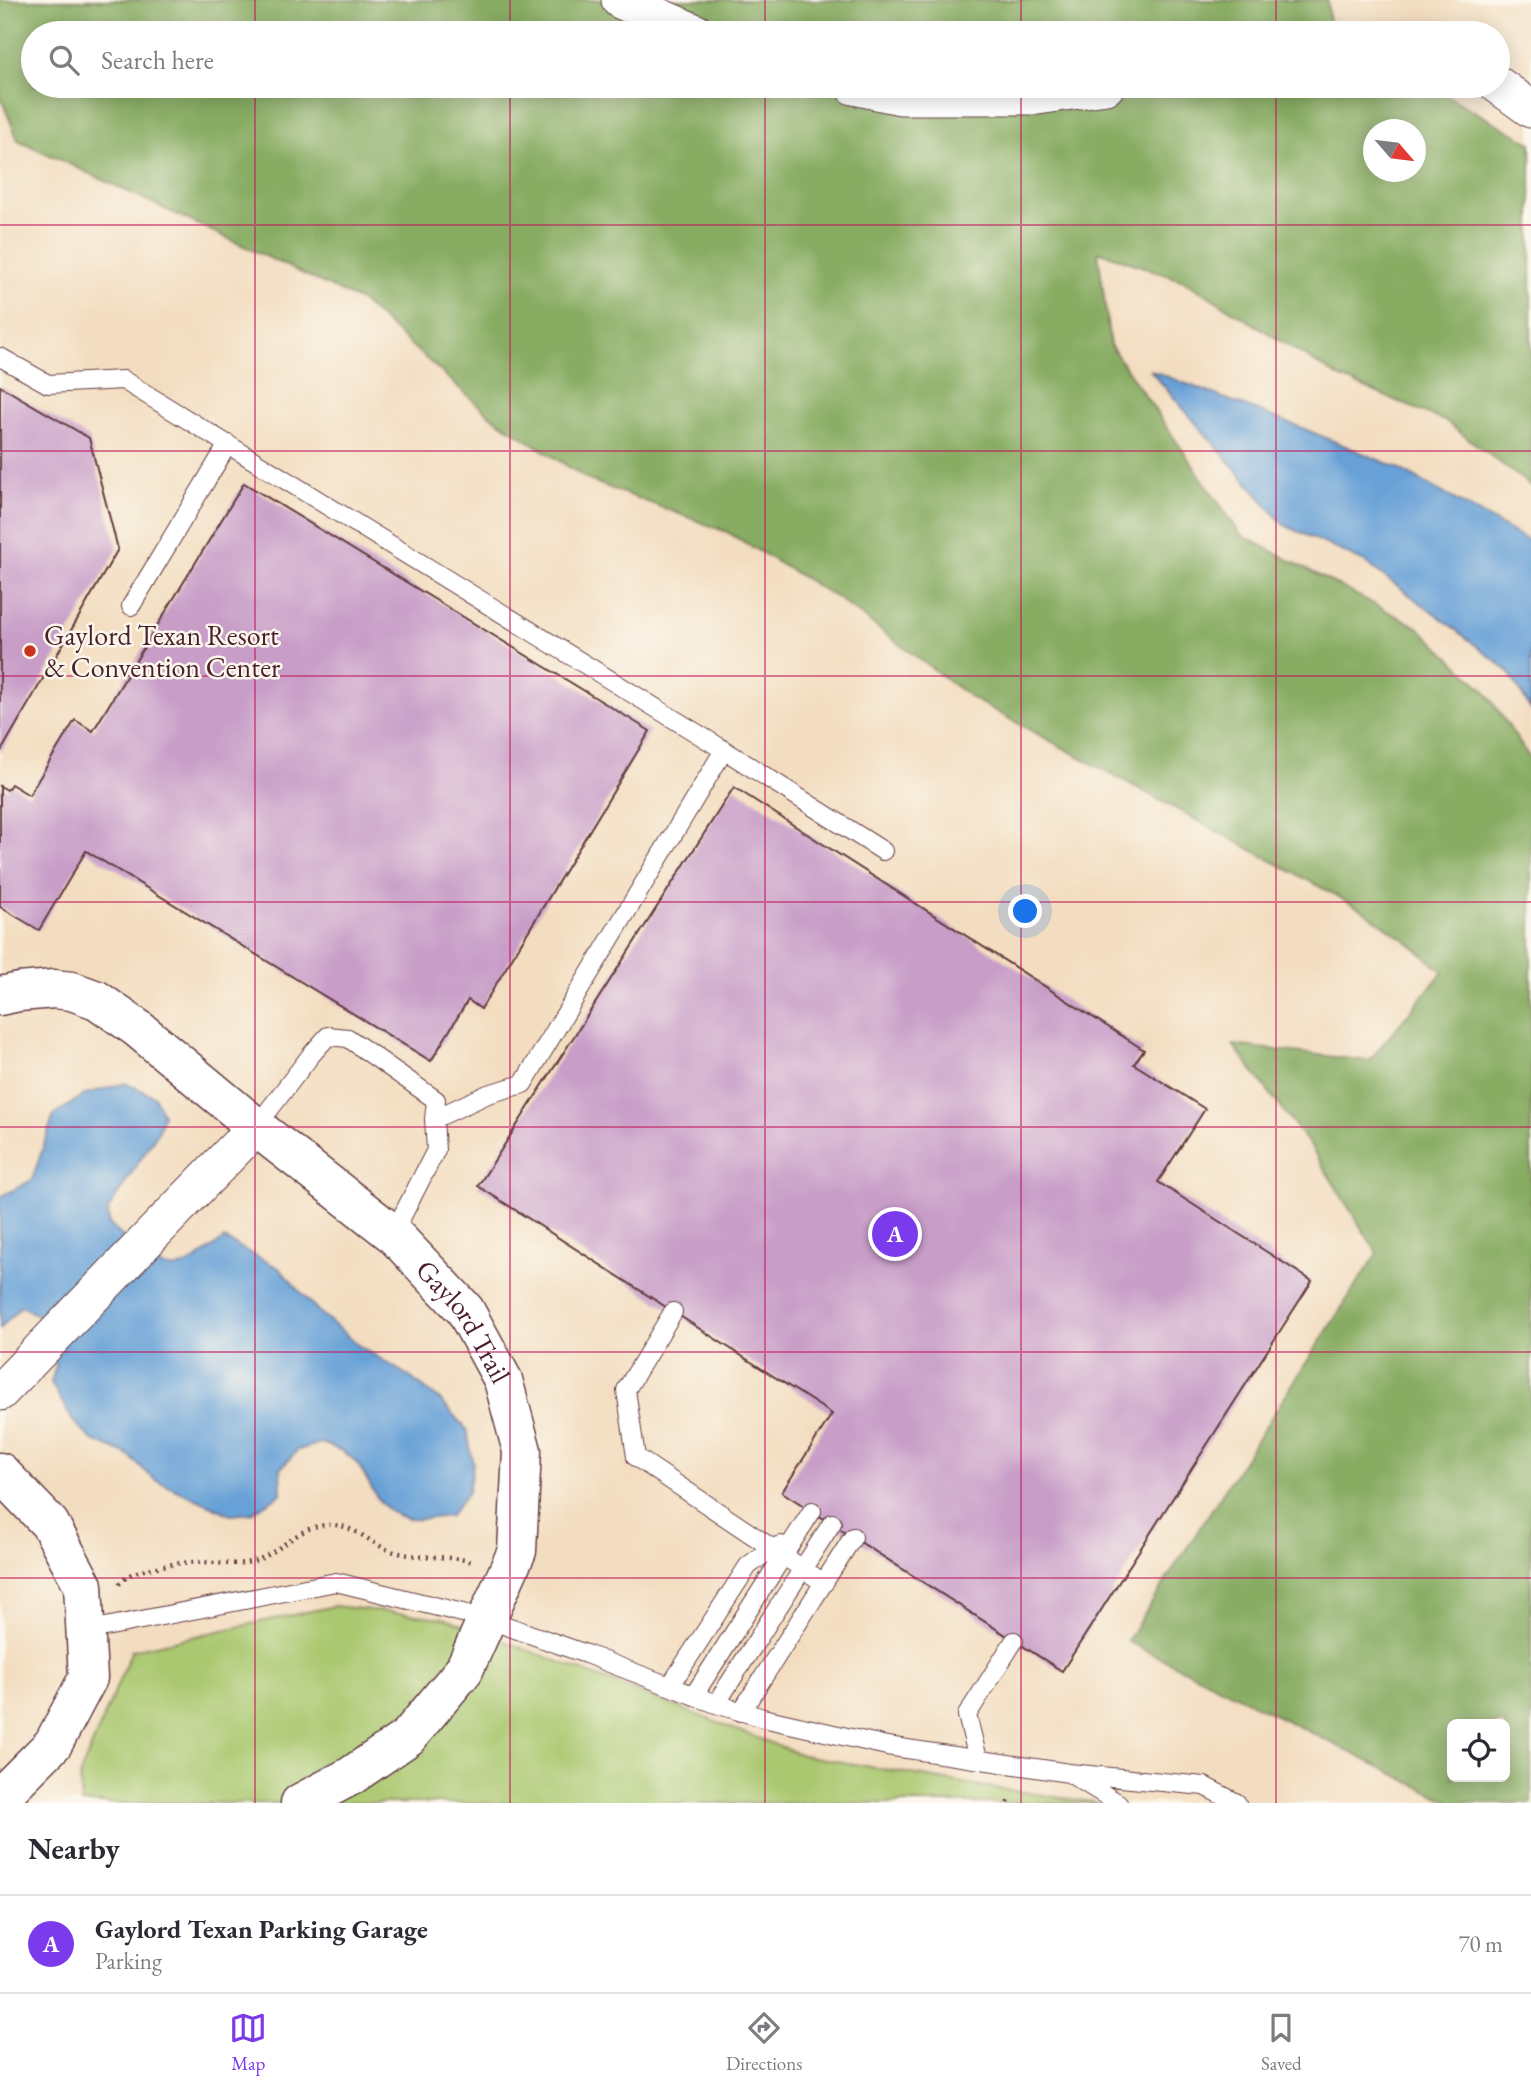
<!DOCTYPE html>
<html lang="en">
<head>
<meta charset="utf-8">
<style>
  :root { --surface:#fff; --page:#f2f2f3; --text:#2b2b33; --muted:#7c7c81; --line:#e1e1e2; --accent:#7c3aed }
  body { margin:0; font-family:"EB Garamond",serif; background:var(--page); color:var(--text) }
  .controls { position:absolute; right:21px; bottom:21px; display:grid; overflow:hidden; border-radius:10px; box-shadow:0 4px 18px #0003 }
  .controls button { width:63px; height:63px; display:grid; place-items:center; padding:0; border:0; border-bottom:2px solid var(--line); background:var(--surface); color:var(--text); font:35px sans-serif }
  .compass { position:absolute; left:1363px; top:119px; width:63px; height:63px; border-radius:50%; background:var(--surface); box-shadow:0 4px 18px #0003; rotate:118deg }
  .you { position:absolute; left:1026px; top:912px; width:24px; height:24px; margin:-18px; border:5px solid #fff; border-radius:50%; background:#1a73e8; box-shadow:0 0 0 10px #1a73e833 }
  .badge { display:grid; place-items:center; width:46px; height:46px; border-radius:50%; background:var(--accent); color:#fff; font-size:23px; font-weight:700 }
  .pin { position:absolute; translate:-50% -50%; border:4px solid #fff; box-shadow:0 2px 7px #0006 }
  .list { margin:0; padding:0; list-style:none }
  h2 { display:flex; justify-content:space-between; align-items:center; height:91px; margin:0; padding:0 28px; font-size:30px }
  h2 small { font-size:23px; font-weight:400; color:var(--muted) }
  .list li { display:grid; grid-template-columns:46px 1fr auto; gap:21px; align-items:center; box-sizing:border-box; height:98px; padding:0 28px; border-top:2px solid var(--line) }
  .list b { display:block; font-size:26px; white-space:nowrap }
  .list p { margin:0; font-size:23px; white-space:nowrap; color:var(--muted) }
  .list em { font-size:23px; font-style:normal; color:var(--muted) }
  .icon { flex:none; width:38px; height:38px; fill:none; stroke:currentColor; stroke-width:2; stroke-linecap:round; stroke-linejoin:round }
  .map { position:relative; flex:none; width:1531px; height:1803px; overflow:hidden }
  .search { position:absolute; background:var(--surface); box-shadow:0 4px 18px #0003; left:21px; right:21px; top:21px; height:77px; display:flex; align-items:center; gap:18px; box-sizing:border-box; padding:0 24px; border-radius:38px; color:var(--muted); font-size:26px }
  .sheet { height:189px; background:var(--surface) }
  nav { display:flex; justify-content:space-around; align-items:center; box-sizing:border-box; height:98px; border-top:2px solid var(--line); background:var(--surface); font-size:19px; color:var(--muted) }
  nav a { display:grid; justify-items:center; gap:4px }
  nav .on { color:var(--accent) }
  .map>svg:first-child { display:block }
  .green { fill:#aac86f; stroke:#7a744d; stroke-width:2 }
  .forest { fill:#87ac62; stroke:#686646; stroke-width:2; fill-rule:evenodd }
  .water { fill:#67a1d7; stroke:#586081; stroke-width:2 }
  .building { fill:#c89dc8 }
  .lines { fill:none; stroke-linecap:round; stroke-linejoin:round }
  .service-casing { stroke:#633c41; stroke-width:20 }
  .minor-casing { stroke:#633c41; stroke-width:39 }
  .tertiary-casing { stroke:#633c41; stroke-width:41 }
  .path { stroke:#633c41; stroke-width:4.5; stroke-dasharray:2 5; stroke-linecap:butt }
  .service { stroke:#fff; stroke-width:18 }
  .minor { stroke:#fff; stroke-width:37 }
  .tertiary { stroke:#fff; stroke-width:38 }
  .grid { fill:none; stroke:#c2185b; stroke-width:2; stroke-opacity:0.55 }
  .poi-dot { fill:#c8321e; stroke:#fbf7ec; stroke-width:2.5 }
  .labels { text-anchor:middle; stroke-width:5; stroke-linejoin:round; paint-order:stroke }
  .poi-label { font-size:28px; fill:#4a1f2b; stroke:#fbf7ec; text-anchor:start }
  .street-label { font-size:28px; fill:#4a1f2b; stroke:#fbf7ec }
</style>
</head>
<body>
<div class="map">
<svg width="1531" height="1803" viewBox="0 0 1531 1803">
  <rect width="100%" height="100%" fill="#fbf7ec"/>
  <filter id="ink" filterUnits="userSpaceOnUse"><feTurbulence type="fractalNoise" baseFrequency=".0143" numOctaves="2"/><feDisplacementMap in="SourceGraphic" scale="14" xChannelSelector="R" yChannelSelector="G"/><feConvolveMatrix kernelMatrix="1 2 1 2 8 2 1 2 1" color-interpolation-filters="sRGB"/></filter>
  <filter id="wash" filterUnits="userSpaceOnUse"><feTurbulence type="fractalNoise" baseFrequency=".00686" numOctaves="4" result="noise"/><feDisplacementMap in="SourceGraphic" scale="28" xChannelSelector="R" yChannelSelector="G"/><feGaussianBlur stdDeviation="1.57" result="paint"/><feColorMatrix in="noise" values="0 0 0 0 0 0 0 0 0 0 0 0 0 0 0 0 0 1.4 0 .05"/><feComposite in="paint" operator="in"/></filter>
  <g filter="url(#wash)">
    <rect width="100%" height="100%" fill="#f3ddc0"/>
    <path class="green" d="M 334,1606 L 444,1618 L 802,1755 L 986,1787 L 1099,1803 L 81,1803 L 80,1774 L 132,1650 Z"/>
    <path class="forest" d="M 0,0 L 1328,0 L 1329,33 L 33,33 L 33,86 L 1390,86 L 1442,93 L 1531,143 L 1531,486 L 1445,421 L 1339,377 L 1184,281 L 1098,251 L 1110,345 L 1241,535 L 1418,627 L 1485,691 L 1531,760 L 1531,1803 L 1452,1803 L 1127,1641 L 1377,1253 L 1309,1144 L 1233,1045 L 1369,1061 L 1443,972 L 1412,945 L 1361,909 L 973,699 L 839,599 L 727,532 L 589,480 L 492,417 L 361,301 L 18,140 L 0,96 ZM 1374,130 L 1416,130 L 1416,172 L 1374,172 ZM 1452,1724 L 1505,1724 L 1505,1777 L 1452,1777 Z"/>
    <path class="water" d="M 1150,370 L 1302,428 L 1398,468 L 1531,542 L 1531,710 L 1508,671 L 1445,621 L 1365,562 L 1284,525 Z
      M 125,1083 L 154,1096 L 163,1114 L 159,1130 L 108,1210 L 109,1224 C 124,1237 155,1272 177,1268 C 194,1264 210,1249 224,1239 L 279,1268 L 317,1310 L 358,1345 L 407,1375 L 439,1399 L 467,1430 L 473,1464 L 468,1492 L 450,1516 C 438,1517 415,1522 405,1518 C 373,1508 373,1482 355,1461 C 347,1452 332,1447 321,1443 L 298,1450 L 280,1469 L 281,1494 L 251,1513 L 231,1515 L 155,1480 L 128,1455 L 92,1440 L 73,1421 L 51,1383 L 56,1364 L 37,1315 L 21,1306 L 0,1329 L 0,1197 L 32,1180 L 54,1115 L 86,1094 Z"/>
    <g id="blocks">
      <path class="building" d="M 0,386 L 89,438 L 118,549 L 0,753 Z
        M 244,483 L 650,731 L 481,1009 L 468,1000 L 431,1061 L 86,851 L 39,930 L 0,907 L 0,786 L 7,790 L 11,784 L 29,795 L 75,720 L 93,731 Z
        M 734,787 L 1144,1050 L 1134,1064 L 1205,1109 L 1158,1182 L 1312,1281 L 1062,1671 L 782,1492 L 832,1414 L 478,1186 Z"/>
    </g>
  </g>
  <g filter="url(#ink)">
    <use href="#blocks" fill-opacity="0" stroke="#633c41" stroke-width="2"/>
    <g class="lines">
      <defs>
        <path id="service" d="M 0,357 L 48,384 L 123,380 L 724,750 L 523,1084 L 488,1094 L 434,1119
          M 131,606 L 228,444
          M 724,750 L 883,851
          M 256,1127 L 311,1055 L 328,1036 L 348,1038 L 436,1100 L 434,1119 L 436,1150 L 393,1234
          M 673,1312 L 626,1390 L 636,1457 L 824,1583
          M 85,1631 L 336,1582 L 487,1619 L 586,1654 L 716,1704 L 763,1718 L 887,1746 L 1069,1773
          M 670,1686 L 748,1566 L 772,1548 L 781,1545
          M 694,1695 L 812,1511
          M 716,1704 L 832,1523
          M 741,1712 L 853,1537
          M 978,1759 L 967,1715 L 1014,1641
          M 1118,1803 L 1069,1773 L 1204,1786 L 1237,1803"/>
        <path id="minor" d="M 620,0 L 696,33
          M 1498,85 L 1531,109
          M 853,86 L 900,96 L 1038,96 L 1106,86
          M 0,1392 L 256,1127"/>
        <g id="tertiary">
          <path id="s1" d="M 0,996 L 19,992 L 54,989 L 72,991 L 97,1000 L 137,1028 L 256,1127 L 393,1234 L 465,1310 L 503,1380 L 522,1451 L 517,1551 L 464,1670 L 408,1737 L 351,1776 L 300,1803"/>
          <path d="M 0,1472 L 50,1524 L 83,1585 L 88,1678 L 53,1744 L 0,1797"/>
        </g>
      </defs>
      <use href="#service" class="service-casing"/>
      <use href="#minor" class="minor-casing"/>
      <use href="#tertiary" class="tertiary-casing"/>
      <path class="path" d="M 119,1584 C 123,1581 127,1576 132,1574 C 145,1568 186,1561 200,1562 C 219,1563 235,1566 254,1561 C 284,1552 302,1518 341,1526 C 362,1531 377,1549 399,1553 C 424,1559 449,1555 473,1562
        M 1008,1803 L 1010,1798"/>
      <use href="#service" class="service"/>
      <use href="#minor" class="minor"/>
      <use href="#tertiary" class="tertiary"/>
    </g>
  </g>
  <path class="grid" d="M 255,0 L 255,33M 510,0 L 510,33M 765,0 L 765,33M 1021,0 L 1021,33M 1276,0 L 1276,33M 255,86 L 255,1803M 510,86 L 510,1803M 765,86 L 765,1803M 1021,86 L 1021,1803M 1276,86 L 1276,1803M 0,225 L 1531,225M 0,451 L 1531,451M 0,676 L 1531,676M 0,902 L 1531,902M 0,1127 L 1531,1127M 0,1352 L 1531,1352M 0,1578 L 1531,1578"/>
  <circle class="poi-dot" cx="30" cy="651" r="7"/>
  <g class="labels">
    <g class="poi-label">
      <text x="44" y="645">Gaylord Texan Resort<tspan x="44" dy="32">&amp; Convention Center</tspan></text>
    </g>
    <g class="street-label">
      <text dy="10" stroke="none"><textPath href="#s1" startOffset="590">Gaylord Trail</textPath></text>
    </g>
  </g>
</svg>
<div class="controls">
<button><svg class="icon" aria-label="locate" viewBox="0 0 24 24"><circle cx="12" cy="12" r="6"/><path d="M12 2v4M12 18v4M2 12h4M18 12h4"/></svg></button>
</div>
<svg class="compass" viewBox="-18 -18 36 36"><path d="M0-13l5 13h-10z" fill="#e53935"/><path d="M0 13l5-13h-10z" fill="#7c7c81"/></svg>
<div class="you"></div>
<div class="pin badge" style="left:895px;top:1234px">A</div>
<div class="search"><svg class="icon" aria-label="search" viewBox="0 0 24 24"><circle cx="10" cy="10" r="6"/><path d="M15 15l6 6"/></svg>Search here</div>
</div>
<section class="sheet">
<h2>Nearby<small></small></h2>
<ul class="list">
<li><span class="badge">A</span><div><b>Gaylord Texan Parking Garage</b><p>Parking</p></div><em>70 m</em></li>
</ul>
</section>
<nav>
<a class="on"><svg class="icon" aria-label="map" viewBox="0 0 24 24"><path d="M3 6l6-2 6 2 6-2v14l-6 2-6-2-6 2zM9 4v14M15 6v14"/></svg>Map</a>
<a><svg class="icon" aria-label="directions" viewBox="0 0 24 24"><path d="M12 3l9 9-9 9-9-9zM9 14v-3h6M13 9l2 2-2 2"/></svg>Directions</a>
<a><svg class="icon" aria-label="saved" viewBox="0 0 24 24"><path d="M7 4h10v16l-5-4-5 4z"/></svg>Saved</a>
</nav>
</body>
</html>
